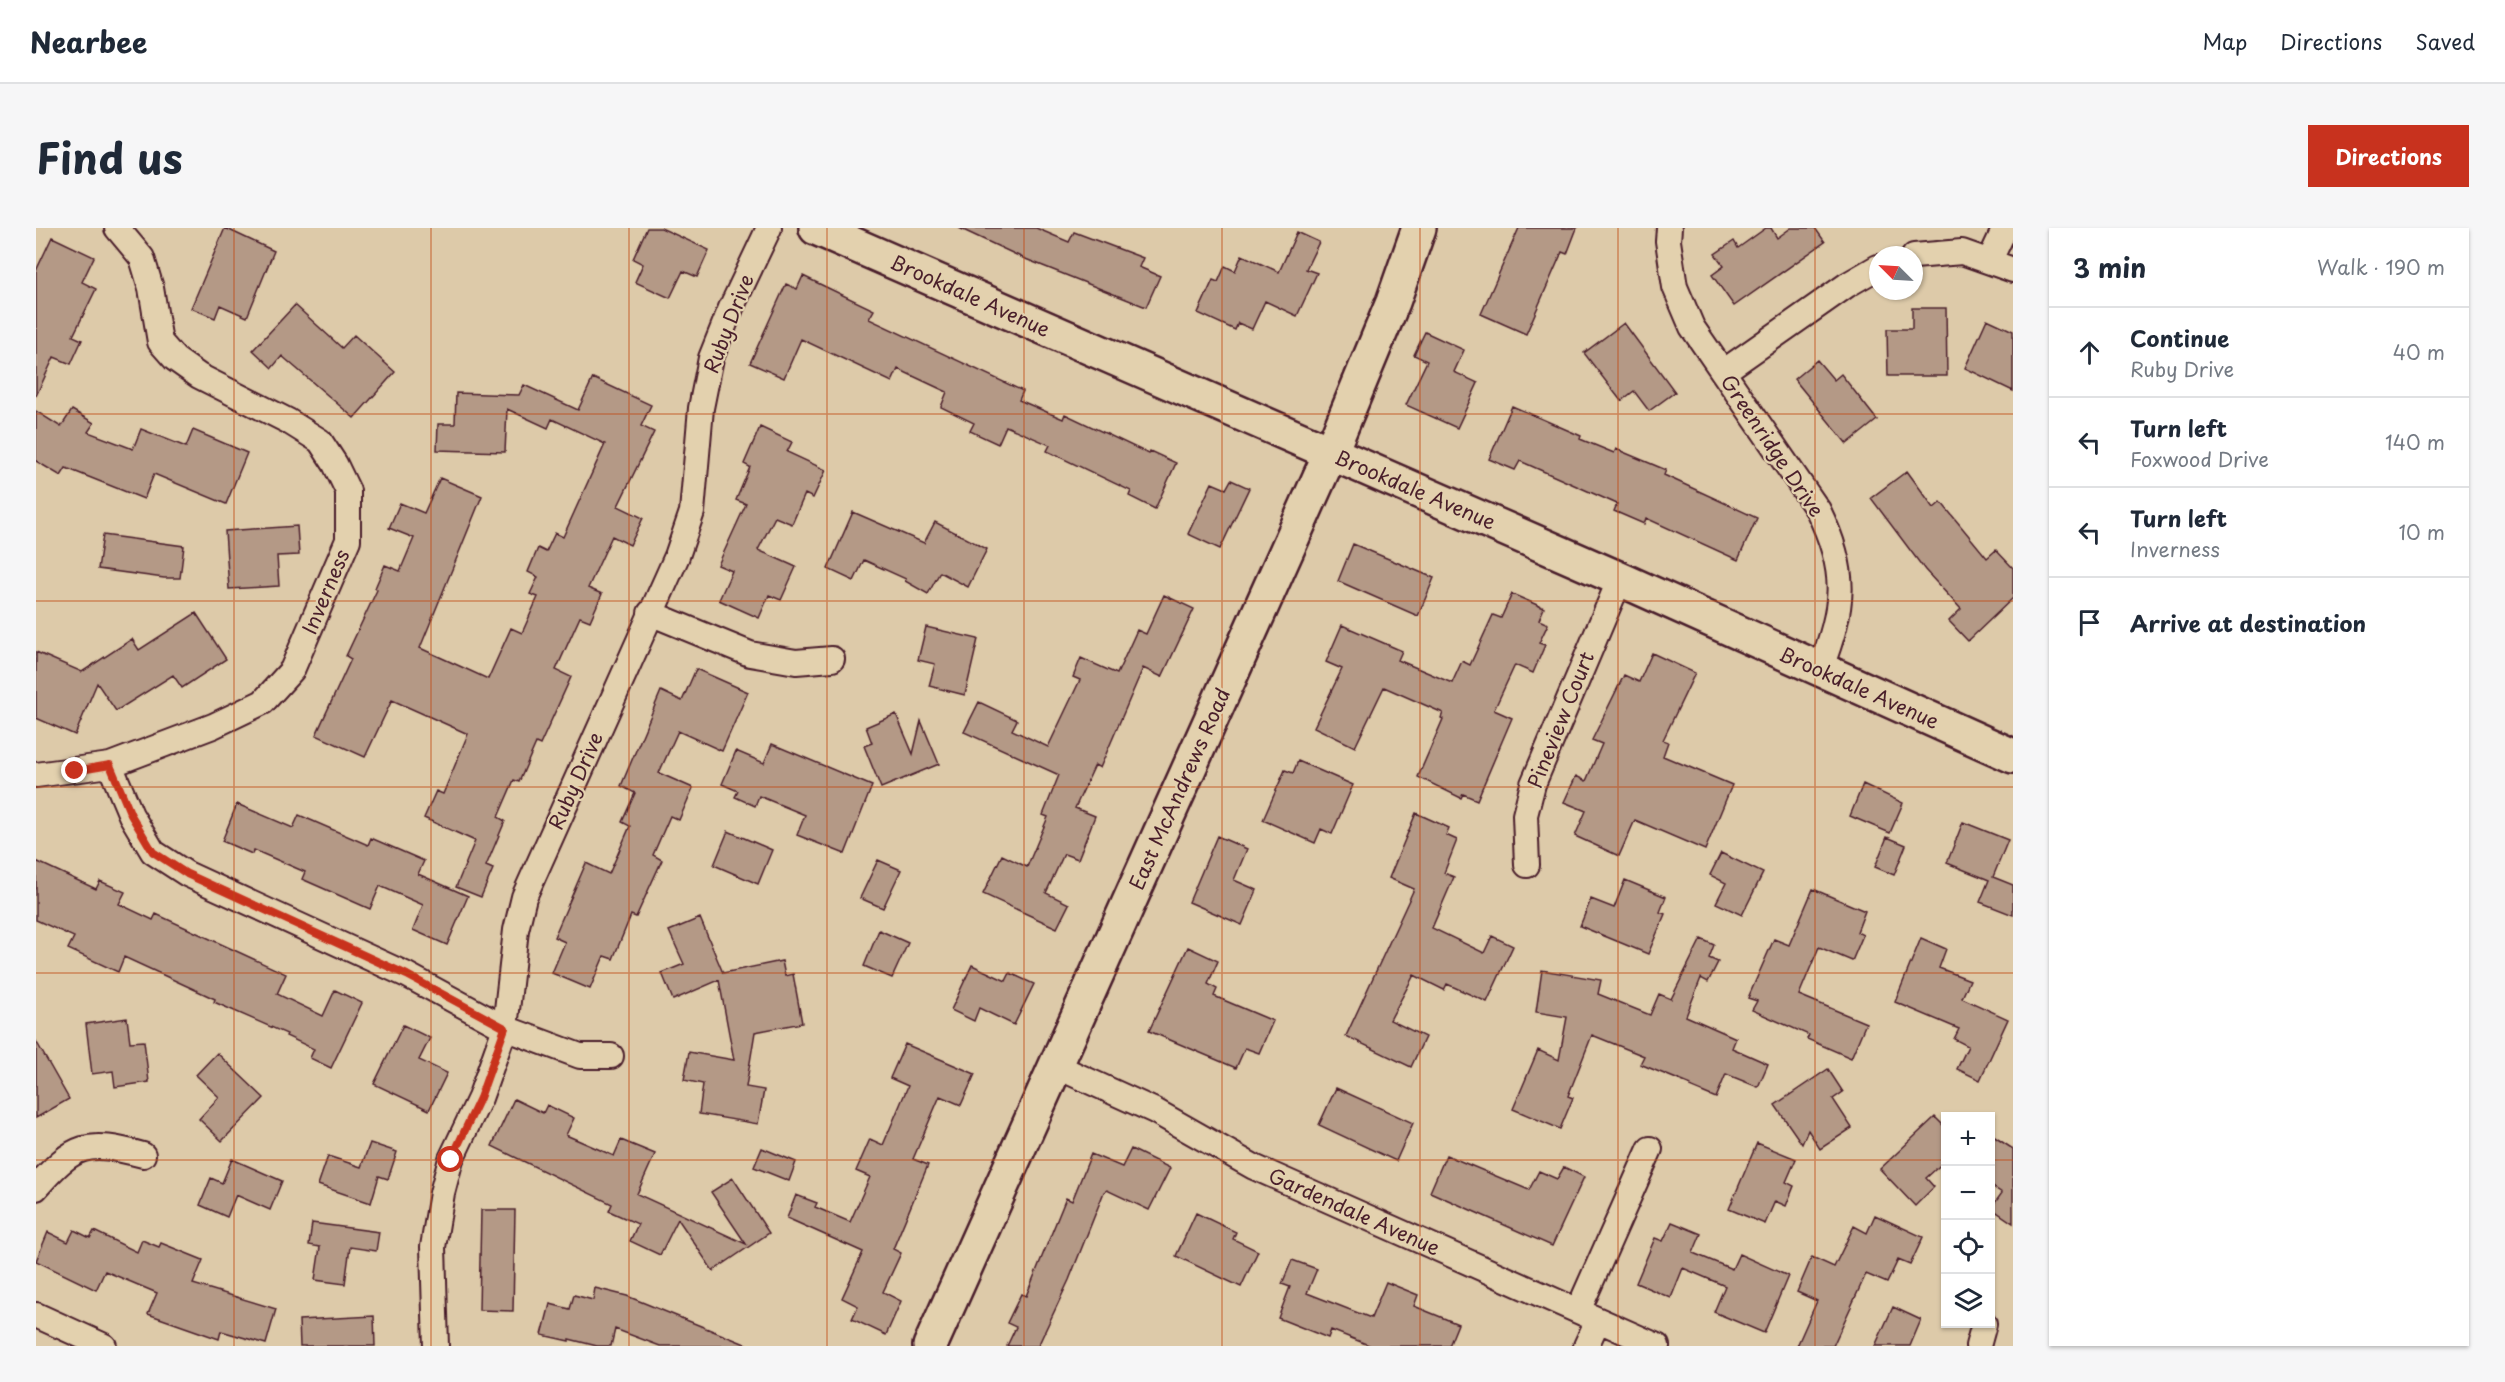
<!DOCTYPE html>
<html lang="en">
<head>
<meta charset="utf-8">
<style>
  :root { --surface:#fff; --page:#f6f6f7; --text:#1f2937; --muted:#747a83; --line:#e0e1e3; --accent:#c8321e }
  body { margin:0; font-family:"Playpen Sans",sans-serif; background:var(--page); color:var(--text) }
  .controls { position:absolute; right:18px; bottom:18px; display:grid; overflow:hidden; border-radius:0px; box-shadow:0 2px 4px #0004 }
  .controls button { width:54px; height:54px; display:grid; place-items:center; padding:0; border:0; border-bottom:2px solid var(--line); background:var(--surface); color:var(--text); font:30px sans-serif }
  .compass { position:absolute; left:1833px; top:18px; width:54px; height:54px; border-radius:50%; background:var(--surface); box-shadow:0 2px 4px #0004; rotate:294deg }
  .stop { position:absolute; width:18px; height:18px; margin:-14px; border:4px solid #c8321e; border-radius:50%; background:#fff }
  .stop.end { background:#c8321e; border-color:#fff; box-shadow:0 2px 6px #0008 }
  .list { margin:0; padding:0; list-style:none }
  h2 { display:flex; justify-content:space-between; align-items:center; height:78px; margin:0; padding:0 24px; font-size:26px }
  h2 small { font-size:20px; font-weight:400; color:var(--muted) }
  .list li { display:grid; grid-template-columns:39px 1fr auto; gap:18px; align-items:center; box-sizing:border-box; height:90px; padding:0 24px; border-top:2px solid var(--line) }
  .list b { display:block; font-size:22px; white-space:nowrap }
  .list p { margin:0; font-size:20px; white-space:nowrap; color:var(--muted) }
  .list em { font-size:20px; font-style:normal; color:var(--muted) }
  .icon { flex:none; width:33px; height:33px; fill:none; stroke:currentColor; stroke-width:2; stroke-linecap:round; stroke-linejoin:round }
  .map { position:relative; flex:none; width:1977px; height:1118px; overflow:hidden; border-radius:0px }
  header { display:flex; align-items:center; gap:36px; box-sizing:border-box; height:84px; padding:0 30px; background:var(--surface); border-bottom:2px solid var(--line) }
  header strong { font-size:28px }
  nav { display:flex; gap:33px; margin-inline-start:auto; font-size:21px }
  .intro { display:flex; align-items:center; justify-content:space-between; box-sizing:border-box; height:144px; padding:0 36px }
  h1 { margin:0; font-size:42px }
  .button { padding:15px 27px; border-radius:0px; background:var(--accent); color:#fff; font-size:21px; font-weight:700 }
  main { display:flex; gap:36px; padding:0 36px }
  aside { flex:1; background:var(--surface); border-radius:0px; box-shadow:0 2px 4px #0004 }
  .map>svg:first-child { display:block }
  .building { fill:#b49986; stroke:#4a1f2b; stroke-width:1.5 }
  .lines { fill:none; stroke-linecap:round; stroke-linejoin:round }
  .street-casing { stroke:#4a1f2b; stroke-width:28 }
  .secondary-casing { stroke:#4a1f2b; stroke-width:38 }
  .street { stroke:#e3d1ae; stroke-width:24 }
  .secondary { stroke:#e3d1ae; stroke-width:33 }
  .route { stroke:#c8321e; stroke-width:8 }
  .grid { fill:none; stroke:#c04a14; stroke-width:1.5; stroke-opacity:0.55 }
  .labels { text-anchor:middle; stroke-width:4.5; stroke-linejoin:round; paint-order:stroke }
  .street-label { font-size:20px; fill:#4a1f2b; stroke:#e3d1ae }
</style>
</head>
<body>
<header>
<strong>Nearbee</strong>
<nav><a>Map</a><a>Directions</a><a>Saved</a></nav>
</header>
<div class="intro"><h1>Find us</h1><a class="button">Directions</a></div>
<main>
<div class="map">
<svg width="1977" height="1118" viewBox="0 0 1977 1118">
  <rect width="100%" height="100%" fill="#ddcaa9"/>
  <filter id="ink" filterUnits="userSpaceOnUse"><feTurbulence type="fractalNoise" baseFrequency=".0167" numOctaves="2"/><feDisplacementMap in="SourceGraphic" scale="12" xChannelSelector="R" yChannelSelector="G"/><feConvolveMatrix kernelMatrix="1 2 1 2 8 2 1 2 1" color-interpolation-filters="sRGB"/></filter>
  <g filter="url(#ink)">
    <path class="building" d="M 189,0 L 238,23 L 211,89 L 184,77 L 179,90 L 155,80 Z
      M 611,0 L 625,0 L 673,22 L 661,49 L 647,43 L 634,70 L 599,54 L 607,36 L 597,31 Z
      M 923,0 L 1000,0 L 1033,14 L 1038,4 L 1107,30 L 1103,39 L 1124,48 L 1110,79 L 987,30 Z
      M 1483,0 L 1541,0 L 1531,26 L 1526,24 L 1490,106 L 1445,86 Z
      M 1730,0 L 1735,0 L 1741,10 L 1755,0 L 1779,0 L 1789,14 L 1698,78 L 1676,47 L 1688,38 L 1679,26 L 1698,13 L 1702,20 Z
      M 1261,4 L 1283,14 L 1270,41 L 1281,45 L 1261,88 L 1229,73 L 1216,101 L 1202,95 L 1199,102 L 1162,85 L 1177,52 L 1182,54 L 1189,38 L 1199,43 L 1206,27 L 1243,44 Z
      M 16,9 L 58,29 L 46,54 L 60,61 L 37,108 L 46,112 L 35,136 L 18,129 L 0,168 L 0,43 Z
      M 767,48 L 838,82 L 833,91 L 987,163 L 983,172 L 1027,191 L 1029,186 L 1113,226 L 1114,223 L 1140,235 L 1119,281 L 1093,268 L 1095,263 L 1011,223 L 1014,217 L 970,198 L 962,216 L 934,203 L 938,195 L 905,179 L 911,164 L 862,141 L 856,154 L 765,111 L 748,150 L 714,135 L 750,56 L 761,61 Z
      M 259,77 L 306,120 L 318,107 L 359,144 L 318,190 L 246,128 L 236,140 L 217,122 Z
      M 1876,80 L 1910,80 L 1911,148 L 1852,148 L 1851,101 L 1876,101 Z
      M 1951,91 L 1977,103 L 1977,163 L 1929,140 Z
      M 1588,95 L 1639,164 L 1613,183 L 1598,163 L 1585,173 L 1548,125 Z
      M 1389,104 L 1428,122 L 1418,144 L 1442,155 L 1421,200 L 1370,177 L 1391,133 L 1378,127 Z
      M 1781,132 L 1798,152 L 1805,146 L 1841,192 L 1811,216 L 1758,151 Z
      M 557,150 L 615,177 L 605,198 L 618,204 L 582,278 L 607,290 L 594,317 L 576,308 L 552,360 L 566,366 L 554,393 L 544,389 L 520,442 L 535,449 L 504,517 L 500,515 L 483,554 L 478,552 L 462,589 L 469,593 L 450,638 L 457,641 L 445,669 L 420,659 L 439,613 L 388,590 L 400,563 L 407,566 L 432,506 L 356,472 L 329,529 L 280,507 L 315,431 L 310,428 L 341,362 L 339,360 L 349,337 L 364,343 L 378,310 L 353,300 L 364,275 L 388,285 L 404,250 L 446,268 L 384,420 L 452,451 L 475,400 L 486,405 L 502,369 L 494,366 L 502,349 L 492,344 L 502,320 L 510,324 L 519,305 L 527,309 L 569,216 L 516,191 L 512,200 L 471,181 L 469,224 L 401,222 L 402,196 L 419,196 L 420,165 L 483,167 L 488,157 L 542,182 Z
      M 1476,178 L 1545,208 L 1544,211 L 1578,225 L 1580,221 L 1630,242 L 1628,247 L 1721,290 L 1702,332 L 1610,290 L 1608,296 L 1578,283 L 1581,276 L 1484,233 L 1479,242 L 1453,231 Z
      M 36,182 L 58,195 L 52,204 L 97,221 L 105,201 L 150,219 L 157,202 L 211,225 L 190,276 L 118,246 L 108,271 L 30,240 L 25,248 L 0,233 L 0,183 L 25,199 Z
      M 724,199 L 756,214 L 751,224 L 790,242 L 777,270 L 769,266 L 756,296 L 739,289 L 722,322 L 760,339 L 745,372 L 733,367 L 723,390 L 683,372 L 696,343 L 682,337 L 710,276 L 700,272 L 714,239 L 708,236 Z
      M 1871,243 L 1898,280 L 1905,274 L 1951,330 L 1960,322 L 1977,340 L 1977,370 L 1932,413 L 1913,393 L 1925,381 L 1889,342 L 1835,270 Z
      M 1195,252 L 1213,260 L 1184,321 L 1152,306 L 1176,255 L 1190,261 Z
      M 817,284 L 888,315 L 899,294 L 951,321 L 932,359 L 904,344 L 892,366 L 869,353 L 870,351 L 828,332 L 818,353 L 792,341 Z
      M 261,298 L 263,327 L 241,328 L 243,358 L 193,361 L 189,303 Z
      M 67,307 L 148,318 L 144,350 L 128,350 L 62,341 Z
      M 1317,316 L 1398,350 L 1382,388 L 1302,353 Z
      M 1476,366 L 1508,380 L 1503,392 L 1512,396 L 1503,415 L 1509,417 L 1497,445 L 1479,437 L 1458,482 L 1476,490 L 1441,572 L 1427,566 L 1425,570 L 1382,549 L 1407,491 L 1405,490 L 1407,485 L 1348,459 L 1319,519 L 1278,499 L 1306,441 L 1290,434 L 1306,397 L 1366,423 L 1362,432 L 1416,455 L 1426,433 L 1434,437 L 1457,387 L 1465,390 Z
      M 1128,367 L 1158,381 L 1126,449 L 1107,440 L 1064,540 L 1059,537 L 1039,580 L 1059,588 L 1042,631 L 1028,626 L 1010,665 L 1033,676 L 1021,700 L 947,666 L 966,627 L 991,639 L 1012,589 L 1007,587 L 1023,547 L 928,504 L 943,474 L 981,492 L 976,502 L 1012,519 L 1044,452 L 1037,449 L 1045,430 L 1081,446 L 1101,402 L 1110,406 Z
      M 160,385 L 190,431 L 146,460 L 137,447 L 80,483 L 61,455 L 39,507 L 0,490 L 0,424 L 46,444 L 96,411 L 103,422 Z
      M 890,399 L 942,411 L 929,467 L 893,458 L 899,436 L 882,432 Z
      M 1616,425 L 1659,445 L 1627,512 L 1632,514 L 1627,528 L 1696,557 L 1669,622 L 1599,592 L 1583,628 L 1539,608 L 1550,583 L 1528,574 L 1540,548 L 1550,553 L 1566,516 L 1556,512 L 1588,447 L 1603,454 Z
      M 660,441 L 712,464 L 686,523 L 642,503 L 623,545 L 657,560 L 643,592 L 634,588 L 617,627 L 626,632 L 600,689 L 595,687 L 577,731 L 568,728 L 554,761 L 516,745 L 529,714 L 518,709 L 550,635 L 573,646 L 594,598 L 586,594 L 599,565 L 585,558 L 625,463 L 646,473 Z
      M 860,486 L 877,526 L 885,493 L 903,536 L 845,560 L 828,518 L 836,515 L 830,499 Z
      M 736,516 L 836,558 L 809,626 L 761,607 L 769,587 L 723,568 L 719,578 L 699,569 L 702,563 L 686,556 L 700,523 L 728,535 Z
      M 1262,533 L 1317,557 L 1296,606 L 1285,601 L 1279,615 L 1227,592 L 1249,542 L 1257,545 Z
      M 1827,556 L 1867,575 L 1854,605 L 1814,588 Z
      M 201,576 L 257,600 L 263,587 L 332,617 L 335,610 L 388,633 L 382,646 L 432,668 L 411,717 L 377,702 L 387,677 L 344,658 L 334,681 L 266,651 L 269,644 L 218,622 L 216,626 L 186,613 Z
      M 1380,585 L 1413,600 L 1410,607 L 1421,612 L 1408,645 L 1418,649 L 1396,700 L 1448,725 L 1456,708 L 1477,718 L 1451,774 L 1411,756 L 1408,762 L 1378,747 L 1354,792 L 1389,809 L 1375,839 L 1310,808 L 1378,661 L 1353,650 Z
      M 1927,594 L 1972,612 L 1957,649 L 1977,657 L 1977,687 L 1944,674 L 1953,652 L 1911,635 Z
      M 692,603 L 736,622 L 722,656 L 678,637 Z
      M 1181,608 L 1211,621 L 1198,652 L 1221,662 L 1206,697 L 1153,674 Z
      M 1851,609 L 1870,617 L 1858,647 L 1839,639 Z
      M 1685,625 L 1727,645 L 1706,687 L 1680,675 L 1690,655 L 1674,647 Z
      M 842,632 L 865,642 L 847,680 L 824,670 Z
      M 0,633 L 60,661 L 64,653 L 89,664 L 83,676 L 117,692 L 120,686 L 250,746 L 241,766 L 287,788 L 299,762 L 326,775 L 295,840 L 274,830 L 278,821 L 250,808 L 251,806 L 178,774 L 179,771 L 88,729 L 82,744 L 32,721 L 38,709 L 0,692 Z
      M 1589,652 L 1630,669 L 1624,684 L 1629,686 L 1612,726 L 1544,698 L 1555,671 L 1578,680 Z
      M 1777,661 L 1829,683 L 1821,704 L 1827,707 L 1816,733 L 1783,719 L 1763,767 L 1830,795 L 1815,830 L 1771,811 L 1773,807 L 1716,782 L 1721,773 L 1712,770 L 1738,711 L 1753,717 Z
      M 664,690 L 687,745 L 746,733 L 749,748 L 757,746 L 766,795 L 719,804 L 710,859 L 728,862 L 722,896 L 663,886 L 667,856 L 648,852 L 653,824 L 698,832 L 683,752 L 637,772 L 626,745 L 648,736 L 633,703 Z
      M 843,702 L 872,715 L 856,750 L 828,738 Z
      M 1885,710 L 1910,721 L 1903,740 L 1934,752 L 1926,770 L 1972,791 L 1944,852 L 1921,841 L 1932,818 L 1918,811 L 1923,801 L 1859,774 Z
      M 1665,711 L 1678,717 L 1673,730 L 1682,734 L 1672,754 L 1665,750 L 1650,788 L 1700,810 L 1696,820 L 1732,836 L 1722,859 L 1690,846 L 1680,870 L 1654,859 L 1655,857 L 1604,836 L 1608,828 L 1556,807 L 1532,868 L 1537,870 L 1524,901 L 1477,881 L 1502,822 L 1523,832 L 1531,789 L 1500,784 L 1506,742 L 1565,752 L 1562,766 L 1614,787 L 1623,766 L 1635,771 Z
      M 1152,719 L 1182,733 L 1172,756 L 1181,761 L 1178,768 L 1237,793 L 1223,825 L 1209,820 L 1200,840 L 1113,803 Z
      M 936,737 L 970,753 L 974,745 L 998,756 L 978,797 L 943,780 L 938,793 L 915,782 Z
      M 91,790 L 94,814 L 108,813 L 113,854 L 79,859 L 77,843 L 56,846 L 50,796 Z
      M 367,797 L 394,810 L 383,832 L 411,845 L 393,882 L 338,856 Z
      M 0,813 L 33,871 L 0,890 Z
      M 869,816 L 939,846 L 925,877 L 904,868 L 877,931 L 892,937 L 857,1021 L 865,1025 L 847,1064 L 865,1073 L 850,1107 L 816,1091 L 822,1078 L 806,1070 L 827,1024 L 751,990 L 760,967 L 781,975 L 779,979 L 814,994 L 834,949 L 820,943 L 834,911 L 847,917 L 872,858 L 854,850 Z
      M 181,825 L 228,870 L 186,913 L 163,891 L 183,869 L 160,847 Z
      M 1792,841 L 1807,864 L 1797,871 L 1816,900 L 1784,921 L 1772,902 L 1766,916 L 1739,877 Z
      M 1300,860 L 1377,895 L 1360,933 L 1283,897 Z
      M 478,871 L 507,885 L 511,877 L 538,890 L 530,907 L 578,928 L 585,912 L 619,926 L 601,966 L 710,1016 L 675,964 L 697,950 L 733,1005 L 677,1043 L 642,991 L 624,1027 L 594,1013 L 602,996 L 573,983 L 576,976 L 456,918 Z
      M 1899,889 L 1910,900 L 1910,932 L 1890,950 L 1898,959 L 1879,978 L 1844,941 Z
      M 1954,906 L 1977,921 L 1977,995 L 1955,980 L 1966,965 L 1954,957 Z
      M 334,915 L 361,924 L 352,951 L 343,948 L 335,975 L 282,957 L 292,928 L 325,939 Z
      M 1721,915 L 1760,931 L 1750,954 L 1758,958 L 1750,978 L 1739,973 L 1729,996 L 1693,981 Z
      M 726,920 L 760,934 L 753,953 L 718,939 Z
      M 1095,921 L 1134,940 L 1113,982 L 1071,962 L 1068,964 L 1033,1052 L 1002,1118 L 971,1118 L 980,1099 L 971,1095 L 985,1066 L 990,1068 L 1030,970 L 1036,973 L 1055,926 L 1086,939 Z
      M 1410,927 L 1493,962 L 1503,943 L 1521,951 L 1528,939 L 1548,949 L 1516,1018 L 1394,964 Z
      M 196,931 L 246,953 L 234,982 L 200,967 L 191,989 L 164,977 L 175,950 L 186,955 Z
      M 445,982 L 479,982 L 477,1083 L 443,1082 Z
      M 1160,985 L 1200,1004 L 1197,1011 L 1222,1023 L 1205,1059 L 1140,1028 Z
      M 1839,987 L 1887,1009 L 1874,1037 L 1862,1032 L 1851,1055 L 1830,1046 L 1797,1118 L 1761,1118 L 1781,1073 L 1761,1064 L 1776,1029 L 1798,1039 L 1818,998 L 1831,1005 Z
      M 1636,994 L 1665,1006 L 1657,1025 L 1696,1041 L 1703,1026 L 1752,1048 L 1728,1105 L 1678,1084 L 1689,1058 L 1647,1040 L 1635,1070 L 1600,1055 L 1619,1010 L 1627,1013 Z
      M 276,995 L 343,1004 L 340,1023 L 314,1019 L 309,1056 L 279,1052 L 284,1019 L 273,1017 Z
      M 38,1002 L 54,1010 L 58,1003 L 101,1024 L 106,1012 L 123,1019 L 125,1015 L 167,1032 L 157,1056 L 240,1081 L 230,1116 L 185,1103 L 183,1111 L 112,1086 L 121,1065 L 69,1043 L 60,1062 L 0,1033 L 12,1004 L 32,1014 Z
      M 1256,1032 L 1281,1041 L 1271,1065 L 1335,1090 L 1350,1054 L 1382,1067 L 1378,1078 L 1422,1096 L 1413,1118 L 1335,1118 L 1295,1102 L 1292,1110 L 1242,1090 L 1254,1059 L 1246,1056 Z
      M 559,1060 L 591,1068 L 714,1118 L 624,1118 L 579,1101 L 575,1118 L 561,1118 L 533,1111 L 533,1113 L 506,1107 L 514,1076 L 534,1081 L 538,1067 L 557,1072 Z
      M 1857,1079 L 1885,1092 L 1874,1118 L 1839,1118 Z
      M 338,1088 L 339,1118 L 264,1118 L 263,1092 Z"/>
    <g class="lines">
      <defs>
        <path id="street" d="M 1633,0 L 1632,13 L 1639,59 L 1656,99 L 1782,282 C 1813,345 1808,378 1784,442
          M 1878,28 L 1926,24 L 1977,42
          M 1954,32 L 1969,0
          M 1687,144 L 1811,57 L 1842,39
          M 614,385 L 714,426 L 760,434 L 796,431
          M 74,537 L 95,587 L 117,624 L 151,646 L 371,747 L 469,800 L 544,828 L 575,828
          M 0,547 L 74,537 L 177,498 L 227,474 L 256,442 L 312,312 L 312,263 L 299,236 L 284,213 L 252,193 L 163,148 L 139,131 L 124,114 L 115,60 L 106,30 L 81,0
          M 1491,637 L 1489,587 L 1497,556 L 1584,351
          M 1020,838 L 1119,883 L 1218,939 L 1621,1118
          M 0,960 C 39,915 51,912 107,927
          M 1542,1083 L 1614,921
          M 0,1087 L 68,1118
          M 400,1118 L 397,1019 L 406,965 L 415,931 L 444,870 L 469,800 L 480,702 L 488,669 L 641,328 L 656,284 L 665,180 L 675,130 L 695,80 L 733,0
          M 1550,1118 L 1562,1092
          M 1942,1118 L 1948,1096"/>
        <path id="secondary" d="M 780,0 L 1584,351 L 1977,528
          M 894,1118 L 1294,226 L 1357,74 L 1383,0"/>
      </defs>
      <use href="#street" class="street-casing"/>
      <use href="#secondary" class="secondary-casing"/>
      <use href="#street" class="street"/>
      <use href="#secondary" class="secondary"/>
    </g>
  </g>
  <g class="lines" filter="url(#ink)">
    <path class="route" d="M 39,543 L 74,537 L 95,587 L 117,624 L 151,646 L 371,747 L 469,800 L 444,870 L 415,932"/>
  </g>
  <path class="grid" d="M 198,0 L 198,1118M 395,0 L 395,1118M 593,0 L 593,1118M 791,0 L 791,1118M 988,0 L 988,1118M 1186,0 L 1186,1118M 1384,0 L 1384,1118M 1582,0 L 1582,1118M 1779,0 L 1779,1118M 0,186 L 1977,186M 0,373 L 1977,373M 0,559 L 1977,559M 0,745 L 1977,745M 0,932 L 1910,932M 1954,932 L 1977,932"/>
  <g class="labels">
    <g class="street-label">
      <text transform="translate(934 68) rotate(24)" y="7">Brookdale Avenue</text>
      <text transform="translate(693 96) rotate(-69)" y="7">Ruby Drive</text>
      <text transform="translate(1736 218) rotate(56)" y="7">Greenridge Drive</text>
      <text transform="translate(1379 262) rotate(23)" y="7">Brookdale Avenue</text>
      <text transform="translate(290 364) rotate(-67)" y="7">Inverness</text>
      <text transform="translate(1823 460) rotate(24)" y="7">Brookdale Avenue</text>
      <text transform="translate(1525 492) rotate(-68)" y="7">Pineview Court</text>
      <text transform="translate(540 553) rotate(-66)" y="7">Ruby Drive</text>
      <text transform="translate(1144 561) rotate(-66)" y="7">East McAndrews Road</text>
      <text transform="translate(1318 984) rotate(24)" y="7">Gardendale Avenue</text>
    </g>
  </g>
</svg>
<div class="controls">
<button>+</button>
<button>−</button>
<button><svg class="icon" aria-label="locate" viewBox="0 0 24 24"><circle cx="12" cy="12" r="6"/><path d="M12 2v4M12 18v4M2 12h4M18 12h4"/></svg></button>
<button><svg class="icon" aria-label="layers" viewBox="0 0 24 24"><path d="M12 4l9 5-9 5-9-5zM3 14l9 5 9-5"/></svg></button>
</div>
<svg class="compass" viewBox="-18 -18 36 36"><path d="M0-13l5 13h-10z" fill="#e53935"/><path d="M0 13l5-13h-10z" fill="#747a83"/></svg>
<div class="stop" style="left:415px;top:932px"></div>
<div class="stop end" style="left:39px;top:543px"></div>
</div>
<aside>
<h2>3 min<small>Walk · 190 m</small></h2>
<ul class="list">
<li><svg class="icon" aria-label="ahead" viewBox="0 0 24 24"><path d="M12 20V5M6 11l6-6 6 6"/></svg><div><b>Continue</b><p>Ruby Drive</p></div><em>40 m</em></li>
<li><svg class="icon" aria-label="left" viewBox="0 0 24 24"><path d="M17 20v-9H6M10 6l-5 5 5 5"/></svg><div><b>Turn left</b><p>Foxwood Drive</p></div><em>140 m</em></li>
<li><svg class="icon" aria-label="left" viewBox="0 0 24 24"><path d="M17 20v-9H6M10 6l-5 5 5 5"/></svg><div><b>Turn left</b><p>Inverness</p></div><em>10 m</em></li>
<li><svg class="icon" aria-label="arrive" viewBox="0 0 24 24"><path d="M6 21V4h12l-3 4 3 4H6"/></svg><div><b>Arrive at destination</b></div></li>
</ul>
</aside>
</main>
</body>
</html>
